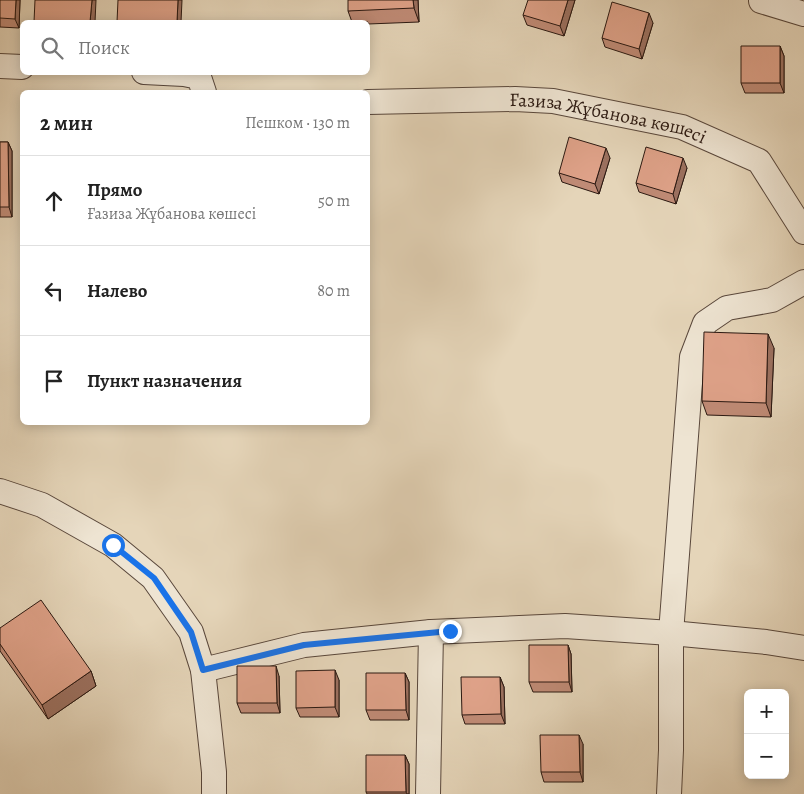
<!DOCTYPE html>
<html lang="ru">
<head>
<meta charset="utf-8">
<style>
  :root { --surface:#fff; --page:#f2f2f2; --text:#222; --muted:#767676; --line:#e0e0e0 }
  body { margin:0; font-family:Alegreya,serif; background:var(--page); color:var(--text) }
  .controls { position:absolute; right:15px; bottom:15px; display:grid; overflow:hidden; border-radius:8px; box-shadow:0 2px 12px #0003 }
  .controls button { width:45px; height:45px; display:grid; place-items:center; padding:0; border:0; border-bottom:1px solid var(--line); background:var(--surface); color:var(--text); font:25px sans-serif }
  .stop { position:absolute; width:15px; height:15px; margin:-11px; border:4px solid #1a73e8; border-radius:50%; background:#fff }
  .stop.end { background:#1a73e8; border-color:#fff; box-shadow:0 1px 5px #0008 }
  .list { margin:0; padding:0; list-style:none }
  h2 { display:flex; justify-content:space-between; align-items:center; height:65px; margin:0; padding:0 20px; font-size:21px }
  h2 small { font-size:16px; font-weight:400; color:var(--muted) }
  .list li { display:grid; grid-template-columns:32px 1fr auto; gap:15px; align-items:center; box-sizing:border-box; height:90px; padding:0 20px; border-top:1px solid var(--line) }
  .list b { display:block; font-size:19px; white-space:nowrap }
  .list p { margin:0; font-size:16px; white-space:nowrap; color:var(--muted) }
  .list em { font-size:16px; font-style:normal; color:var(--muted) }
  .icon { flex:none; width:28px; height:28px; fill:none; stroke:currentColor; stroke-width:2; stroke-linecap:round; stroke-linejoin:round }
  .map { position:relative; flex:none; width:804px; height:794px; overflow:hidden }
  .search { position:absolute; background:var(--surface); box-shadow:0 2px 12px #0003; left:20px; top:20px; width:350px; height:55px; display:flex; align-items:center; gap:12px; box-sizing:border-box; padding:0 18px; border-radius:8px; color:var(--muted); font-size:19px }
  .panel { position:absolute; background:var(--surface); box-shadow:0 2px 12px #0003; left:20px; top:90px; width:350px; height:335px; border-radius:8px }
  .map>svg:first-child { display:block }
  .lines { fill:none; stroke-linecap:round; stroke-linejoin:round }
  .minor-casing { stroke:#59473b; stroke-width:26 }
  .minor { stroke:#eee4d2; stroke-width:24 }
  .wall { fill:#c08b76; stroke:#2a1811 }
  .shaded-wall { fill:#9c7160; stroke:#2a1811 }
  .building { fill:#dfa289; stroke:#2a1811 }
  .route { stroke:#1a73e8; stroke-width:6 }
  .labels { text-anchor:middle; stroke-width:4; stroke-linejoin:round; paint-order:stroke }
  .street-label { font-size:19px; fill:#2a1811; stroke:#eee4d2 }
</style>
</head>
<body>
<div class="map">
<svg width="804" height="794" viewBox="0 0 804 794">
  <rect width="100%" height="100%" fill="#e5d5b9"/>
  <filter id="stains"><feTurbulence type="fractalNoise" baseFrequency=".004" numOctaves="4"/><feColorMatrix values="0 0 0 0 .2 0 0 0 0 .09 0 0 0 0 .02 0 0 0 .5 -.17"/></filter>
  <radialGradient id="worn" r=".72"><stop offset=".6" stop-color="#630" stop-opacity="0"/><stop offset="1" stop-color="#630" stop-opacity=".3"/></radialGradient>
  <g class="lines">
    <defs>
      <g id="minor">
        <path d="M 761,1 L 804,14"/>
        <path d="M 0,66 L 22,67"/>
        <path d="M 144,72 L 184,74 L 199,77 L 204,92"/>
        <path id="s1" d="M 368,102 L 515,99 L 553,101 L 682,127 L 759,161 L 804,232"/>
        <path d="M 0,491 L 42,505 L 113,545 L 153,578 L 191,632 L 203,670 L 214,772 L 214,794"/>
        <path d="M 203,670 L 304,645 L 431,632 L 565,626 L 671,633 L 766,642 L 804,648"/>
        <path d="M 428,794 L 431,632"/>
        <path d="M 669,794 L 671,750 L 671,633 L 692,357 L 705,323 L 727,308 L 772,300 L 804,282"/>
      </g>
    </defs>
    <use href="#minor" class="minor-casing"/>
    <use href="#minor" class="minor"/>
  </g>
  <path class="wall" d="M 0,0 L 20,0 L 19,28 L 0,27 Z
    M 418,0 L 419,22 L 368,24 L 368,22 L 352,22 L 348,11 Z
    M 575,0 L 564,36 L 527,25 L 523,15 Z
    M 653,23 L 642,59 L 605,47 L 602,38 Z
    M 780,46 L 784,56 L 784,93 L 745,93 L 741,83 Z
    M 0,142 L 8,142 L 12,151 L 12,217 L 0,217 Z
    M 610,158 L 599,194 L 562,182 L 559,173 Z
    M 687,168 L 676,204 L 639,192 L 636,183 Z
    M 774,348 L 771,417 L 707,415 L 702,401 Z
    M 0,644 L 91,671 L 96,686 L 48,719 L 0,651 Z
    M 568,645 L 571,654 L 572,692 L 533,692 L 529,682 Z
    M 405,673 L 409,682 L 409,720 L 370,720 L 366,710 Z
    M 279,676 L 280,713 L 241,713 L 237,703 Z
    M 500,677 L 504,687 L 505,724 L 465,724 L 462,715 Z
    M 339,680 L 339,717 L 300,717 L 296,708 Z
    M 583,744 L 583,782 L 544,782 L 541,772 Z
    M 405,755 L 409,764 L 409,794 L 367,794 L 366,792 Z"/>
  <path class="shaded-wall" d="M 16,0 L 20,0 L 19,28 L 15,19 Z
    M 92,0 L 96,0 L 95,22 L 90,22 Z
    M 178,0 L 182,0 L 181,22 L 177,22 Z
    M 413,0 L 418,0 L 419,22 L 414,8 Z
    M 568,0 L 575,0 L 564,36 L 560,26 Z
    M 649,13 L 653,23 L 642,59 L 639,49 Z
    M 780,46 L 784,56 L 784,93 L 780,83 Z
    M 8,142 L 12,151 L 12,217 L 9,207 Z
    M 606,148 L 610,158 L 599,194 L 595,184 Z
    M 683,158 L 687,168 L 676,204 L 673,194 Z
    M 768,334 L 774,348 L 771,417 L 766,403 Z
    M 568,645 L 571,654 L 572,692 L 569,682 Z
    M 276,666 L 279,676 L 280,713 L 277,703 Z
    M 335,670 L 339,680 L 339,717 L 335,707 Z
    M 91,671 L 96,686 L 48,719 L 42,705 Z
    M 405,673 L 409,682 L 409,720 L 406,710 Z
    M 500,677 L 504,687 L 505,724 L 501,714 Z
    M 579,735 L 583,744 L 583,782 L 580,772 Z
    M 405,755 L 409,764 L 409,794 L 407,794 L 406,792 Z"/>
  <path class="building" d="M 0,0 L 16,0 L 15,19 L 0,18 Z
    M 35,0 L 92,0 L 90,22 L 34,22 Z
    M 118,0 L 178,0 L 177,22 L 117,22 Z
    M 348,0 L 413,0 L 414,8 L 348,11 Z
    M 528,0 L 568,0 L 560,26 L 523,15 Z
    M 612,2 L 649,13 L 639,49 L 602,38 Z
    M 741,46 L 780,46 L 780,83 L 741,83 Z
    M 275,91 L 275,92 L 219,92 Z
    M 569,137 L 606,148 L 595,184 L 559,173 Z
    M 0,142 L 8,142 L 9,207 L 0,207 Z
    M 646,147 L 683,158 L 673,194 L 636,183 Z
    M 704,332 L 768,334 L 766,403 L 702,401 Z
    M 41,600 L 91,671 L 42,705 L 0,644 L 0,628 Z
    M 529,645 L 568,645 L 569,682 L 529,682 Z
    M 237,666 L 276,666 L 277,703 L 237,703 Z
    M 335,670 L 335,707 L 296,708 L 296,671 Z
    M 366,673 L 405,673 L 406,710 L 366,710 Z
    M 461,677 L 500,677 L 501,714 L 462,715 Z
    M 540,735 L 579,735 L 580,772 L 541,772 Z
    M 366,755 L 405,755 L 406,792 L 366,792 Z"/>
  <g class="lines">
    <path class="route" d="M 113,545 L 154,578 L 191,632 L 203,670 L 304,645 L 450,631"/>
  </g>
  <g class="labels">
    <g class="street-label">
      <text dy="7" stroke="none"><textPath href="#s1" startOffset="242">Ғазиза Жұбанова көшесі</textPath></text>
    </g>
  </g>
  <rect width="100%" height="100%" filter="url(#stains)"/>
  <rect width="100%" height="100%" fill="url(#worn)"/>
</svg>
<div class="controls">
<button>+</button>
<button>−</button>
</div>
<div class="stop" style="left:113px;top:545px"></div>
<div class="stop end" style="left:450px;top:631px"></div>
<div class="search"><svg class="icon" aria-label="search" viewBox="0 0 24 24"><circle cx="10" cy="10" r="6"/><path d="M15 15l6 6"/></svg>Поиск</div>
<section class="panel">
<h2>2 мин<small>Пешком · 130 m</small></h2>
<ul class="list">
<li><svg class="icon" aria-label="ahead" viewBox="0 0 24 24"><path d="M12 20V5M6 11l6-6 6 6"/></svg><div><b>Прямо</b><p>Ғазиза Жұбанова көшесі</p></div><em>50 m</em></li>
<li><svg class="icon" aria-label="left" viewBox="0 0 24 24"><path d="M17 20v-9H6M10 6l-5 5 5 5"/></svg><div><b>Налево</b></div><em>80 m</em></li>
<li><svg class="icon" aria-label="arrive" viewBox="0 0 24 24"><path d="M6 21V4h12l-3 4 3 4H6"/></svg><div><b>Пункт назначения</b></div></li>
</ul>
</section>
</div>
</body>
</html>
